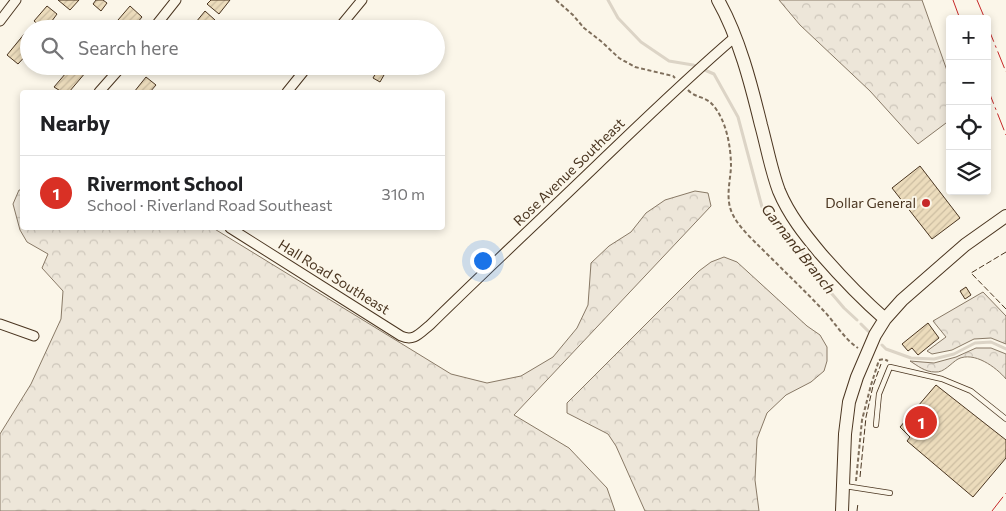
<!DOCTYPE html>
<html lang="en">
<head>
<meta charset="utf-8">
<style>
  :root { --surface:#fff; --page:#f6f6f6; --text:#202124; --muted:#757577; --line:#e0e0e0; --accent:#d93025 }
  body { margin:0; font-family:Commissioner,sans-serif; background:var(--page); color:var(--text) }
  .controls { position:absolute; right:15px; top:15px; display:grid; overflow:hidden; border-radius:5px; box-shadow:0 2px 8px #0003 }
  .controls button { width:45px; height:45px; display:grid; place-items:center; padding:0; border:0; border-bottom:1px solid var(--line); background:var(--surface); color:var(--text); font:25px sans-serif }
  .you { position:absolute; left:482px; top:260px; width:18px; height:18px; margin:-12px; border:4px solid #fff; border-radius:50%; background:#1a73e8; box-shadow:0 0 0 8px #1a73e833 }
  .badge { display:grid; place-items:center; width:32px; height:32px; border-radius:50%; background:var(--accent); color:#fff; font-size:16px; font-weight:700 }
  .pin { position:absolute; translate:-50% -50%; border:2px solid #fff; box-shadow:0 1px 5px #0006 }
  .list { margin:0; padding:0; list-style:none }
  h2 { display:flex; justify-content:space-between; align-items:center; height:65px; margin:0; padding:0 20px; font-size:21px }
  h2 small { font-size:16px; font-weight:400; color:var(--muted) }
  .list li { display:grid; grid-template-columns:32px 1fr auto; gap:15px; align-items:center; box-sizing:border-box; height:75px; padding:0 20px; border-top:1px solid var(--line) }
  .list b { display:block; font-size:19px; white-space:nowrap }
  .list p { margin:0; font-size:16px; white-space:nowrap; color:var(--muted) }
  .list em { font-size:16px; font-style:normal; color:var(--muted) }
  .icon { flex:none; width:28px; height:28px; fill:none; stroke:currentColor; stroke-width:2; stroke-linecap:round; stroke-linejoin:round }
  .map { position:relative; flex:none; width:1006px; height:511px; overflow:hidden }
  .search { position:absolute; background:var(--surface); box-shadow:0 2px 8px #0003; left:20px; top:20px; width:425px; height:55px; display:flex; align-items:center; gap:12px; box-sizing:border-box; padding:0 18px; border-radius:28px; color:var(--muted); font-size:19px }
  .panel { position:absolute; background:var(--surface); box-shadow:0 2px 8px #0003; left:20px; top:90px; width:425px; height:140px; border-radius:5px }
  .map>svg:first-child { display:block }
  .forest { fill:url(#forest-crowns); stroke:#887966 }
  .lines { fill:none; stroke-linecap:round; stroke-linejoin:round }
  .stream { stroke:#dcd4c6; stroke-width:3 }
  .building { fill:url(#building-hatch); stroke:#4a3520 }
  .lane-casing { stroke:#4a3520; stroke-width:6 }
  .street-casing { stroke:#4a3520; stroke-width:11 }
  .secondary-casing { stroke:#4a3520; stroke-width:14 }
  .path { stroke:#7f6f5c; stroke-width:2; stroke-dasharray:4 2.5; stroke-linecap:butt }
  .lane { stroke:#fbf6e9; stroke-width:4.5 }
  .street { stroke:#fbf6e9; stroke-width:9 }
  .secondary { stroke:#fbf6e9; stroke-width:12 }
  .fence { stroke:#4a3520; stroke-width:1; stroke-dasharray:6 2.5; stroke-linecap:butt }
  .power { stroke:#c62828; stroke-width:1; stroke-dasharray:18 4 2.5 4; stroke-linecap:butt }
  .poi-dot { fill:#c62828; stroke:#fbf6e9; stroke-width:2 }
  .labels { text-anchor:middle; stroke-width:4; stroke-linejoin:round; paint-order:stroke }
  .street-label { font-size:14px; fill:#4a3520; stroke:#fbf6e9 }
  .poi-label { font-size:14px; fill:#4a3520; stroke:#fbf6e9; text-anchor:end }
  .water-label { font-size:15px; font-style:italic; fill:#4a3520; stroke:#fbf6e9 }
</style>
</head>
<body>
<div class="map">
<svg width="1006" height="511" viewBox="0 0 1006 511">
  <defs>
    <pattern id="forest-crowns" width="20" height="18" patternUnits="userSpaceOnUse" patternTransform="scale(1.25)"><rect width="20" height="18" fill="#ede6d9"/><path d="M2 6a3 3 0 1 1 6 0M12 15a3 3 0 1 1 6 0" fill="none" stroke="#cdc6ba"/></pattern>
    <pattern id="building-hatch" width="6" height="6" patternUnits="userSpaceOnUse" patternTransform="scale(1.25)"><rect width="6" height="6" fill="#ecdcbc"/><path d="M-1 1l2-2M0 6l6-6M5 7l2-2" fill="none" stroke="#ccbda1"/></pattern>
  </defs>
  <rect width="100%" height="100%" fill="#fbf6e9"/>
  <path class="forest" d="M 779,0 L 922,0 L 950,79 L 950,120 L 918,144 L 870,91 L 800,25 Z
    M 19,190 L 22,190 L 22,228 L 213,228 L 451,374 L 487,383 L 521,376 L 553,357 L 577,328 L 588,305 L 591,263 L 609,246 L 631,232 L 646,213 L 665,200 L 695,191 L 708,193 L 711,206 L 514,415 L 569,448 L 607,488 L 615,511 L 0,511 L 0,434 L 31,384 L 61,319 L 63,291 L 42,268 L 48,254 L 27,242 L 20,230 L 13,204 Z
    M 724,257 L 737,262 L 807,326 L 820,335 L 827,347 L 827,361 L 824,371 L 811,382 L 786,395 L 767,413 L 757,439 L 755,480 L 759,511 L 645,511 L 616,446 L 608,434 L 567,413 L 567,403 L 699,271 L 711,262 Z
    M 983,292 L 1006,316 L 1006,344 L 991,338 L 974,339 L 952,350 L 932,354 L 927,351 L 946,337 L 933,321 Z
    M 976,348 L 991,348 L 1006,354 L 1006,379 C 996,367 974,351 958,359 C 951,363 944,373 935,372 C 925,372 918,366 910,361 L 934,363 L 956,357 Z"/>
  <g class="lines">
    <path class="stream" d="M 608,0 L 618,18 L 641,42 L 669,61 L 693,65 L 714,74 L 738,117 L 762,207 L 813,264 L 821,281 L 844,308 L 857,320
      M 861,324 L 868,331
      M 882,345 L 886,349 L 911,358 L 934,359 L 954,354 L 975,343 L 991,342 L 1006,349"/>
  </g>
  <path class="building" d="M 58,0 L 79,0 L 70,10 Z
    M 96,0 L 103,0 L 107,3 L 101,11 L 93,4 Z
    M 211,0 L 230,0 L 219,14 L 207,4 Z
    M 47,6 L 57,14 L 46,29 L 44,29 L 34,21 Z
    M 130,6 L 142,17 L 132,29 L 128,29 L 118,20 Z
    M 205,11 L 215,20 L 207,29 L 187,29 L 194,20 L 196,22 Z
    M 25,33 L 29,36 L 29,52 L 18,64 L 7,55 Z
    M 72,66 L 79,66 L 86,72 L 69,92 L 62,92 L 54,87 Z
    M 377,71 L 384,75 L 380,82 L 373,78 Z
    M 146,77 L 156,85 L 150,92 L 134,92 Z
    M 920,166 L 960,218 L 932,239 L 892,188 Z
    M 966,287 L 971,295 L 965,299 L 960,291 Z
    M 928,323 L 939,338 L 918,355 L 912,348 L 908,351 L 902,344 Z
    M 936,385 L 1006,440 L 1006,458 L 973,497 L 907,441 L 910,437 L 900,427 Z"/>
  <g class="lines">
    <defs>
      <path id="lane" d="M 876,425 L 879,394 L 890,367 L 942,379 L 971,391 L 1006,419
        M 845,486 L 890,493"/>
      <path id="street" d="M 0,21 L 16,0
        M 153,29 L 176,0
        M 338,29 L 362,0
        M 99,92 L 122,66
        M 287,92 L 308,66
        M 230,228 L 401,336 C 414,342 420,333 430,325 C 485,271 542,218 598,164 C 643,121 687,78 735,37
        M 0,324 L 34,336"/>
      <path id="secondary" d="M 718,0 C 739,37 751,84 761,125 C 767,147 771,170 779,191 C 789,215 805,235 821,254 C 841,277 862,299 885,319
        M 842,511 L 845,434 L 849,402 L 857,377 L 875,335 L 885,319 L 902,300 L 965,245 L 1006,216"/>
    </defs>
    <use href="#lane" class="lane-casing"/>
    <use href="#street" class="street-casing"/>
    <use href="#secondary" class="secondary-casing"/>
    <path class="path" d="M 556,0 L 573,15 L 584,28 L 602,42 L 619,58 L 635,67 L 673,76 L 675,78
      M 688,90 C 694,97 705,97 711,103 C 726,118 731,146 731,167 C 730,183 725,200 733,215 C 739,227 751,238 760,247 C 781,268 802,288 822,309 C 834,321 844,339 858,348
      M 879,360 L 884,359 L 888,361
      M 856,481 L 862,420 L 871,385 L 879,360"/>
    <use href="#lane" class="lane"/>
    <use href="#street" class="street"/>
    <use href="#secondary" class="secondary"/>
    <path class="fence" d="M 1006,252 L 971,273 L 1006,309
      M 860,477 L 866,417 L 873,386 L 881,364
      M 857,511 L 858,503"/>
    <path class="power" d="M 953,0 L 960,19
      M 977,0 L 985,19
      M 987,25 L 1006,72
      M 987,87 L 1006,135
      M 992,511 L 1006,493"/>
  </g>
  <circle class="poi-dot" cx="926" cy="203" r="5"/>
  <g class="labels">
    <g class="street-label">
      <text transform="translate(569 172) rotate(-44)" y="5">Rose Avenue Southeast</text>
      <text transform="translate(334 277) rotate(32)" y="5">Hall Road Southeast</text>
    </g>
    <g class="poi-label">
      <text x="916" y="208">Dollar General</text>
    </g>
    <g class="water-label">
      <text transform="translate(798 249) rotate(52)" y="5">Garnand Branch</text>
    </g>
  </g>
</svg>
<div class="controls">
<button>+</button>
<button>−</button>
<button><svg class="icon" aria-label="locate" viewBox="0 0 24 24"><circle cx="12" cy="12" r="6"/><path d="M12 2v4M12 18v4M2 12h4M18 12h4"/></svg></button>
<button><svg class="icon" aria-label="layers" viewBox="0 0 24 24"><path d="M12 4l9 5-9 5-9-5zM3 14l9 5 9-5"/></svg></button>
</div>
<div class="you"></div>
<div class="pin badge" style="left:921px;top:422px">1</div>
<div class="search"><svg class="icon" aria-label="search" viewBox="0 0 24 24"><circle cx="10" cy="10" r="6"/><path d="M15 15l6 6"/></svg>Search here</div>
<section class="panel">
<h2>Nearby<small></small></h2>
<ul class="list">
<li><span class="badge">1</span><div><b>Rivermont School</b><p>School · Riverland Road Southeast</p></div><em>310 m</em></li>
</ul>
</section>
</div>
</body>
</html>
